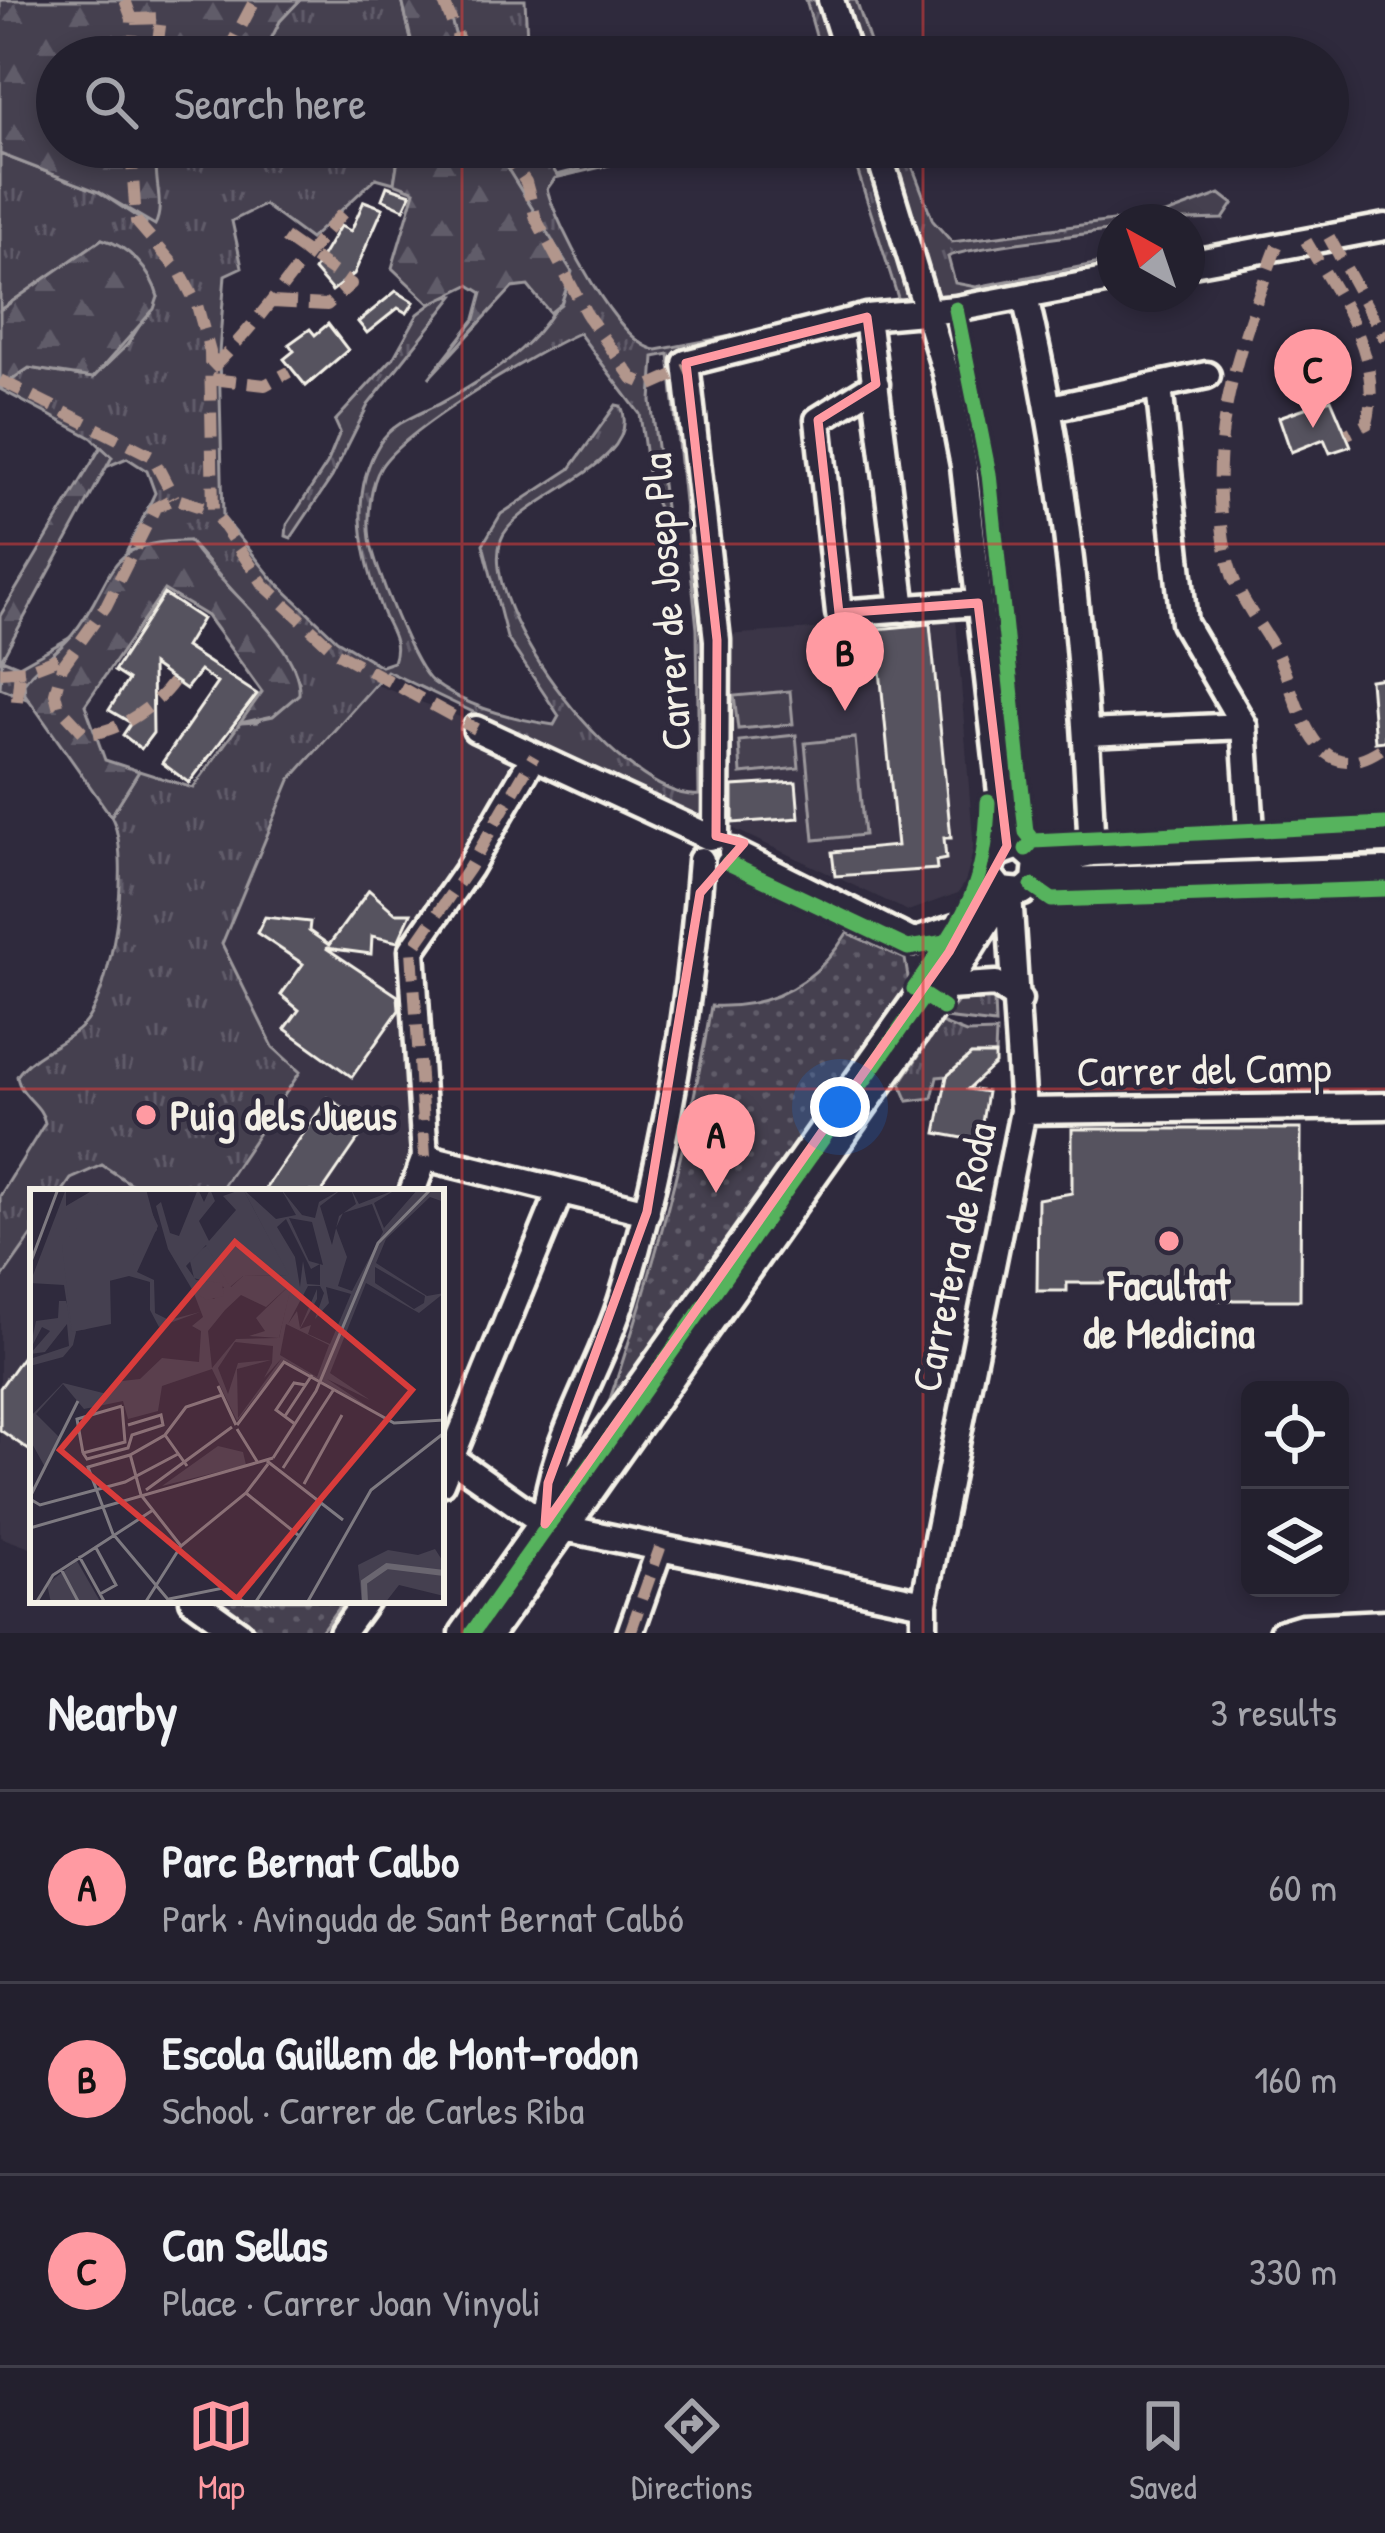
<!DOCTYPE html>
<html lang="en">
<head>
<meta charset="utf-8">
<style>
  :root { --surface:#23202e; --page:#2b2836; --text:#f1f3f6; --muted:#a3a3aa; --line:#403e4a; --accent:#ff9aa2 }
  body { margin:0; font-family:"Patrick Hand",sans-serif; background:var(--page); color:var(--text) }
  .controls { position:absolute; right:36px; bottom:36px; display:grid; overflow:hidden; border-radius:18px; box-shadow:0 6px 18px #0003 }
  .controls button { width:108px; height:108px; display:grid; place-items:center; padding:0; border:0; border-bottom:3px solid var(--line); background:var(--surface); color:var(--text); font:60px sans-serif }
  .compass { position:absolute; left:1097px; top:204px; width:108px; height:108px; border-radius:50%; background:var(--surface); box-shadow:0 6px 18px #0003; rotate:320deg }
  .you { position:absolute; left:840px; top:1107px; width:42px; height:42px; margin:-30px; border:9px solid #fff; border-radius:50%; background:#1a73e8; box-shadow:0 0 0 18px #1a73e833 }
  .badge { display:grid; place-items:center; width:78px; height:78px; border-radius:50%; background:var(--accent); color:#111; font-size:39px; font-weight:700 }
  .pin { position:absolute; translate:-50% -99px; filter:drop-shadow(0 3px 6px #0008) }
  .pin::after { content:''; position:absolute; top:63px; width:42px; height:36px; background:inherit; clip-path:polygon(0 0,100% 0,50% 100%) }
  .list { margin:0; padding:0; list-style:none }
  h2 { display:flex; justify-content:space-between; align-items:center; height:156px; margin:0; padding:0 48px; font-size:51px }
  h2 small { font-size:39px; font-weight:400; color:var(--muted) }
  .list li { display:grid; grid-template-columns:78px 1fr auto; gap:36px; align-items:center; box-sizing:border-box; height:192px; padding:0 48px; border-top:3px solid var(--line) }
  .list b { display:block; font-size:45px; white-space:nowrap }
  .list p { margin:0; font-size:39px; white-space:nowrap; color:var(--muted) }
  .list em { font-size:39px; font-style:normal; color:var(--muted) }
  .icon { flex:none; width:66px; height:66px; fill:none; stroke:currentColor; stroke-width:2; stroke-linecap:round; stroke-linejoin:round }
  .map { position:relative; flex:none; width:1385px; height:1633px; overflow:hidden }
  .search { position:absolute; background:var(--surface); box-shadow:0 6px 18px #0003; left:36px; right:36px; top:36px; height:132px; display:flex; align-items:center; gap:30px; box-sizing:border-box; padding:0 42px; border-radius:66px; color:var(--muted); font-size:45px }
  .sheet { height:732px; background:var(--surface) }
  nav { display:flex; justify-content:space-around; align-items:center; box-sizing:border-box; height:168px; border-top:3px solid var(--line); background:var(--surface); font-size:33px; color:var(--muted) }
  nav a { display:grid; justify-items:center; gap:6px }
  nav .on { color:var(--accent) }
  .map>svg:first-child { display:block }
  .built { fill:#3b3647 }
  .grass { fill:url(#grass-tufts); stroke:#9c989c; stroke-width:3; fill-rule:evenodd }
  .forest { fill:url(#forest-firs); stroke:#9c989c; stroke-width:3 }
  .park { fill:url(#park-dots); stroke:#9c989c; stroke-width:3 }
  .garden { fill:#454050; stroke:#9c989c; stroke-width:3 }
  .building { fill:#56525f; stroke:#f4f1e8; stroke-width:3 }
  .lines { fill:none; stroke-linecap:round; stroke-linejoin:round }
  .minor-casing { stroke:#f4f1e8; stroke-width:33 }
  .minor { stroke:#2f2a3d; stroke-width:24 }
  .quiet { stroke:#b2968c; stroke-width:12; stroke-dasharray:24 12; stroke-linecap:butt }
  .cycleway-casing { stroke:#2f2a3d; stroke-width:22 }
  .cycleway { stroke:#56b35d; stroke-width:15 }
  .marked { fill:none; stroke:#ff9aa2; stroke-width:9; stroke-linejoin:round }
  .grid { fill:none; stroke:#d93c3b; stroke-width:3; stroke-opacity:0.55 }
  .poi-dot { fill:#ff9aa2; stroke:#2f2a3d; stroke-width:4.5 }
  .labels { text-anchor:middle; stroke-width:9; stroke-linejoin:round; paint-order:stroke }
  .street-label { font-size:42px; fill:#f4f1e8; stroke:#2f2a3d }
  .poi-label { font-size:42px; font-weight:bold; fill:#f4f1e8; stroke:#2f2a3d; text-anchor:start }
  .inset-river { fill:none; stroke:#6a6670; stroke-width:6 }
  .inset-road { fill:none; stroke:#7e7a81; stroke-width:3 }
  .view { fill:#d93c3b; fill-opacity:0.15; stroke:#d93c3b; stroke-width:6 }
  .inset-edge { fill:none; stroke:#f4f1e8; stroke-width:6 }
</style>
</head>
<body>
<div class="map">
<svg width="1385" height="1633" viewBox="0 0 1385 1633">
  <defs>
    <pattern id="grass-tufts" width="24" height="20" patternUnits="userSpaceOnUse" patternTransform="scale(3)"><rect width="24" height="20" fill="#454050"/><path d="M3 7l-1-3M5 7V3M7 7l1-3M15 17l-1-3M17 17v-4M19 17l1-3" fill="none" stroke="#605c69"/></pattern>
    <pattern id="forest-firs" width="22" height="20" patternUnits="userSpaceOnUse" patternTransform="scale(3)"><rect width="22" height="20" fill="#454050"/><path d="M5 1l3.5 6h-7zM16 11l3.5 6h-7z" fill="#605c69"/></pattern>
    <pattern id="park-dots" width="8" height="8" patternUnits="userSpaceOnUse" patternTransform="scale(3)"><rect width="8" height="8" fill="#454050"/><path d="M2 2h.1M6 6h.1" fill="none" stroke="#605c69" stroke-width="1.8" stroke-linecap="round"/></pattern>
  </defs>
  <rect width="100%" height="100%" fill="#2f2a3d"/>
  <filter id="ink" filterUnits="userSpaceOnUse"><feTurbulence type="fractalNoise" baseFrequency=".00833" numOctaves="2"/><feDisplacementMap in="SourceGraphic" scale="24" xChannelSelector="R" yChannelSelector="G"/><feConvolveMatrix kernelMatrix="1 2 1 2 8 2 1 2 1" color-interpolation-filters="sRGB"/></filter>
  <g filter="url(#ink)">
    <path class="built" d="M 956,619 L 974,852 L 970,875 L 958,893 L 908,911 L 732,828 L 726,635 Z
      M 374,684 L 533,745 L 412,950 L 407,1157 L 393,1192 L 219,1192 L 299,1073 L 273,1047 L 222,944 L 290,780 Z
      M 102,1165 L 143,1192 L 62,1192 L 71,1179 Z
      M 33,1234 L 33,1549 L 0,1537 L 0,1281 Z"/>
    <path class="grass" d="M 300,0 L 402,0 L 415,57 L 262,57 L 280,21 Z
      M 445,0 L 525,0 L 528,57 L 462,57 Z
      M 806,0 L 856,0 L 875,57 L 822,57 Z
      M 160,147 L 400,147 L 394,183 L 376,178 L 310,239 L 264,205 L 232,221 L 242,267 L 225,275 L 219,353 L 223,517 L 272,578 L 337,640 L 381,666 L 393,662 C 401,641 389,630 382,611 C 363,558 347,495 380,443 C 393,422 420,414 441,403 C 498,372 553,335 571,272 L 494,147 L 539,147 L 557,175 L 580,169 L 577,147 L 592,147 L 603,160 L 626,155 L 630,147 L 640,153 L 685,147 L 555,178 L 547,189 C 557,226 618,345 657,350 L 900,304 L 850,147 L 905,147 L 933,221 L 952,242 L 1166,214 L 1220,194 L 1233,204 L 1223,219 L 1115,222 L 1115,230 C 1087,234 962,248 948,257 L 955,283 L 976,287 L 1115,260 L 1115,269 L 677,354 L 700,587 L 708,782 L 701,815 L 695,818 L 387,671 L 290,780 L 222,944 L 273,1047 L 300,1072 L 219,1192 L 143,1192 L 102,1165 L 71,1179 L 62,1192 L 33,1192 L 33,1234 L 0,1281 L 0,1196 L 45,1123 C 42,1104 20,1097 17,1076 C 33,1052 63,1046 83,1025 C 113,992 133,856 111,816 L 139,771 L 193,788 L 240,723 L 257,722 L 299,682 L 274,638 L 189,541 L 127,551 L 155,493 L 147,471 L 127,458 L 106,467 L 111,457 L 92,438 L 0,389 L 29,368 L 93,378 L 127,345 L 158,297 L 135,259 L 102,239 L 0,310 L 0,154 L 99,192 L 146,223 ZM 579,333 L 640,414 L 651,494 L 660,511 L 665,507 L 651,401 L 654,357 L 669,354 L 697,629 L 699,795 C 626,802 477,612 501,540 C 515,497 647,465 621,406 L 616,405 L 570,469 L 501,514 L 483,544 L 507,638 L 559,716 L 554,725 C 514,719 466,707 433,682 C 414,668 374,565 370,539 C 367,519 370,484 381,467 C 404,430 536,352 579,333 Z
      M 442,296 L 454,296 L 368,405 L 332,477 L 291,538 L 286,536 L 287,525 L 327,464 L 340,432 L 335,421 L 394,357 L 418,314 Z
      M 71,637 L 31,674 L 25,694 L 29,700 L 0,688 L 2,659 L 19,666 Z
      M 959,1000 L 994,1000 L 995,1024 L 945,1018 Z
      M 941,1023 L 966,1033 L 996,1032 L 995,1055 L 971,1055 L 947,1076 L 937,1077 L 932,1098 L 908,1101 L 900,1083 Z"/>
    <path class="forest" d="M 0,0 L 300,0 L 280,21 L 262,57 L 57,57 L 57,147 L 160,147 C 149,173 167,203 155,225 L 99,192 L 0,154 Z
      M 402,0 L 445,0 L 462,57 L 415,57 Z
      M 400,147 L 494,147 L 572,272 L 561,304 L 550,313 L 528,286 L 512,288 L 429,378 L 475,319 L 482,293 L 469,285 L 430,304 L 392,268 L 415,191 L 394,183 Z
      M 102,239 C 129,246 151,271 158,297 L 154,309 L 93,378 L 29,368 L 0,387 L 0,310 Z
      M 101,447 L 112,457 L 0,662 L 0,616 Z
      M 189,541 C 216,584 302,643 299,694 L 273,716 L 240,723 L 262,692 L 207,616 L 164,590 L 85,705 L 105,760 L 139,771 L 111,816 L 25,694 L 24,683 C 37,665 57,653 72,635 C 118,579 99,540 189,541 Z"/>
    <path class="park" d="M 847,933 L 905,959 L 909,983 L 608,1405 C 653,1274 688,1144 711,1006 C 771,1009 816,983 847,933 Z
      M 215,1600 L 344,1600 L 320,1633 L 262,1633 Z"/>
    <path class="garden" d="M 790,691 L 793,724 L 738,729 L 734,696 Z
      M 796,735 L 799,768 L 741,774 L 739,741 Z
      M 855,738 L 864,835 L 814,840 L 805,743 Z
      M 1385,850 L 1385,860 L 1062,875 L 1062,865 Z"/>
    <path class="building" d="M 387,186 L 411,194 L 404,209 L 382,199 Z
      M 364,201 L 383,208 L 354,274 L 332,291 L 314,270 L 340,226 L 351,231 Z
      M 396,291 L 414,302 L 407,313 L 398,308 L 367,333 L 358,322 Z
      M 328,324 L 348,350 L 306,386 L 284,359 L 294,351 L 289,344 L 310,329 L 315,335 Z
      M 1331,399 L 1351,446 L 1330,453 L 1324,439 L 1291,452 L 1279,417 Z
      M 164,594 L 202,619 L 185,647 L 257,694 L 189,783 L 162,763 L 217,683 L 200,671 L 186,689 L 152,665 L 153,733 L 141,749 L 123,735 L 131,723 L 109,710 L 128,680 L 114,671 Z
      M 930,624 L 951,838 L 944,838 L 946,859 L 936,861 L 937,869 L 835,876 L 832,852 L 897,846 L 876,629 Z
      M 1385,678 L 1385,741 L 1375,742 L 1370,680 Z
      M 796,782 L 799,818 L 733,823 L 733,786 Z
      M 369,890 L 395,913 L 411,913 L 398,942 L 372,936 L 371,954 L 326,948 L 398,996 L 399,1010 L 352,1077 L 285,1029 L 299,1010 L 281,995 L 303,964 L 257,933 L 265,917 L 310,922 L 309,931 L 329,945 Z
      M 971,1055 L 995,1055 L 995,1064 L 968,1089 L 987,1092 L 979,1141 L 936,1133 L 947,1076 Z
      M 328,1098 L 368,1125 L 322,1192 L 263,1192 Z
      M 1072,1129 L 1301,1129 L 1300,1300 L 1217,1300 L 1217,1283 L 1067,1283 L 1067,1291 L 1037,1291 L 1038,1199 L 1072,1193 Z
      M 33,1342 L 33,1453 L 0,1430 L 0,1388 Z"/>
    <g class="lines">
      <defs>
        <path id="minor" d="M 831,0 L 849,57
          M 877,147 L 946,373 L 964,466 L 1007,846
          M 1187,264 L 1385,227
          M 1025,297 C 1068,478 1084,667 1092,853
          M 867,317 L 903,609
          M 876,384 L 818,420 L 839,613 L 978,603
          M 1159,386 L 1184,623 L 1244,726 L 1252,846
          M 1051,408 L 1207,375
          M 476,729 L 709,837
          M 1087,733 L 1244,726
          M 716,836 L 717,640 L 686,363 L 867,317 L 956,309 L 1115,279
          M 732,852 L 913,942 L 964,925
          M 1035,858 L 1049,862 L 1092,853 L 1385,840
          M 1035,881 L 1385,870
          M 948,987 L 996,984 L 1019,1000
          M 1023,1111 L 1385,1106
          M 425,1157 L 647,1212
          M 412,1192 L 425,1157 L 412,950 L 469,868 L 534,756
          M 441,1451 L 545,1524 L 924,1603
          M 441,1483 L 559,1194
          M 545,1522 C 549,1443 599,1373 622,1299 C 666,1156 690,1009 701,860
          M 193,1600 L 239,1633
          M 342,1633 L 366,1600
          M 463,1633 L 949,952 L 982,897 L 994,855 L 1020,846 L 1037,861 L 1035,881 L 1023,892 L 1001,890 L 990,876
          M 491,1633 L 936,1004 L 1006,892
          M 630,1633 L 660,1548
          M 924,1633 L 924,1603 L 1023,1111 L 1009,893
          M 1282,1633 L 1302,1627 L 1385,1623"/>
      </defs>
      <use href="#minor" class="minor-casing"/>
      <use href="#minor" class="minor"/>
      <path class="quiet" d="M 125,0 L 132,19 L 131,57
        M 443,0 L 466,57
        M 132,19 L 161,18 L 156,57
        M 225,57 L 255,0
        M 131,147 L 136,221 L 180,272 L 197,305 L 210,352 L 213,511 L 264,585 L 336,652 L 476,729
        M 502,147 L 526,182 L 536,219 L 586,313 L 632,378 L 649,386 L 687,369
        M 1329,237 L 1385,339
        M 1306,241 C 1339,298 1384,355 1367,424 L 1347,434
        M 1277,246 C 1256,301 1233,363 1224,421 C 1217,465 1218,526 1230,568 C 1238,597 1259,622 1274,648 C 1298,690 1309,801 1385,746
        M 272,302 L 327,305 L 351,284 L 278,233
        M 211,369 C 264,319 300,258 350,205
        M 212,379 L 265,385 L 289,372
        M 0,380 L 152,456 L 174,498
        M 0,672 L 27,670 L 72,653
        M 173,682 C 156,706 114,736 84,733 L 58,705 L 55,693 L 62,667 L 106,606 L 155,508 L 174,498 L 213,511
        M 17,701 L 20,671
        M 425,1157 L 412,950 L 469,868 L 534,756
        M 630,1633 L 660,1548"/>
      <defs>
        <path id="cycleway" d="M 956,309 L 989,474 L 1026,832 L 1033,841
          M 1026,849 L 1033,841 L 1385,824
          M 728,863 L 908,948 L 946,942
          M 1032,886 L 1052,900 L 1385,889
          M 943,1008 L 914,989 C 963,919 986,891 988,802
          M 472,1633 L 924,996"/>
      </defs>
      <use href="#cycleway" class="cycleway-casing"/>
      <use href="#cycleway" class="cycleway"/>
    </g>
  </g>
  <path class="marked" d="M 867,317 L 876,384 L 818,420 L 839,613 L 978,603 L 1007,846 L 949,952 L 545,1524 L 548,1483 L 647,1212 L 700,893 L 744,843 L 716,836 L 717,640 L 686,363 Z"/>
  <path class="grid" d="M 462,0 L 462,57M 923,0 L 923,57M 462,147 L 462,1633M 923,147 L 923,1633M 0,544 L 1385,544M 0,1089 L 1385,1089"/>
  <g class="poi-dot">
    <circle cx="146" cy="1115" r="12"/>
    <circle cx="1169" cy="1241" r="12"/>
  </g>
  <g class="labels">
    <g class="street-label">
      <text transform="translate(666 602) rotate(-94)" y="15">Carrer de Josep Pla</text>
      <text transform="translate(1204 1069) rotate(-1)" y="15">Carrer del Camp</text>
      <text transform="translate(953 1257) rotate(-78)" y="15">Carretera de Roda</text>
    </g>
    <g class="poi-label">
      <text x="170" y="1130">Puig dels Jueus</text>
      <text x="1169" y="1300" text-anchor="middle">Facultat<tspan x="1169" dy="48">de Medicina</tspan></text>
    </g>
  </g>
  <g transform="translate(30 1189)">
    <rect width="414" height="414" fill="#2f2a3d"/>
    <path d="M 213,0 L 246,30 L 266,26 L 251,0 L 272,26 L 285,29 L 289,13 L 312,0 L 290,17 L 302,56 L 309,27 L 326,15 L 321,0 L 329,15 L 367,0 L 344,14 L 354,39 L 388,0 L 414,0 L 414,13 L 400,8 L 356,50 L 346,74 L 397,107 L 414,104 L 389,124 L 336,94 L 300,184 L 340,211 L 297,190 L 340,219 L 254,171 L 207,232 L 182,180 L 132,197 L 128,222 L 98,230 L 93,212 L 54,220 L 33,195 L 6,225 L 29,248 L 15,278 L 0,251 L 0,228 L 33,194 L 77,205 L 92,192 L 110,190 L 132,169 L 169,173 L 171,142 L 162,137 L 173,128 L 163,102 L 184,110 L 194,98 L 164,89 L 159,68 L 178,56 L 201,98 L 213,87 L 258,86 ZM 342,15 L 353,43 L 322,102 L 308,97 L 317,68 L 306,39 L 313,24 ZM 259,29 L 282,33 L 293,76 L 279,72 ZM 256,30 L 281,80 L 290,75 L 290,96 L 277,95 L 273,72 L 270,98 L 265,68 L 247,38 ZM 345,78 L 395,107 L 394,114 L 384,120 L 345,94 ZM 261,95 L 249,149 L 206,150 L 182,179 L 178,142 L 195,121 L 211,106 L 236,118 ZM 278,97 L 290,97 L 294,104 L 285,130 L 299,114 L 296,98 L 321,105 L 300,155 L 278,145 L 281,136 L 270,140 L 287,110 L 287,100 L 270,139 L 267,122 L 258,135 ZM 256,135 L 299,156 L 287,188 L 250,166 ZM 205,153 L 243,157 L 242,174 L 234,189 L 252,169 L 208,229 L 207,180 L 241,171 L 208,174 L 198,205 L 188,179 ZM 29,112 L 36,112 L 46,143 L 43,156 L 33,168 L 0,177 L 0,170 L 39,157 L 37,135 L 15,163 L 0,165 L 20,142 L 12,138 L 0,161 L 6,132 L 28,129 Z" fill="#454050" fill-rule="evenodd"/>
    <path d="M 36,0 L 36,17 L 65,0 L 111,0 L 128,37 L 107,83 L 124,91 L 125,124 L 139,131 L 170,123 L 129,138 L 120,121 L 120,93 L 99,87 L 75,93 L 57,140 L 41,142 L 34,96 L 0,94 ZM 168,0 L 174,13 L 180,0 L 185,12 L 169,32 L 179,52 L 206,21 L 193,7 L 213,0 L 259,86 L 213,87 L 200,98 L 176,56 L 156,77 L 166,91 L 192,94 L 194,107 L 176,111 L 163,102 L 138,60 L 126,17 L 131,13 L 140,44 L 149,47 ZM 262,94 L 249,149 L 219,147 L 235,142 L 226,129 ZM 405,360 L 414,374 L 414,407 L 369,396 L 355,414 L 332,414 L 328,376 L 358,361 L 388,366 Z" fill="#454050"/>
    <path d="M 116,0 L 127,41 L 80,90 L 81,135 L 42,143 L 32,56 L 75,7 ZM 188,257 L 213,263 L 216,276 L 132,297 ZM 47,372 L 71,414 L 21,414 L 17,395 Z" fill="#454050"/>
    <path class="inset-river" d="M 335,414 L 334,393 L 357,377 L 414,384"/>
    <path class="inset-road" d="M 0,75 L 28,0M 188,197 L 206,236M 255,227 L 282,186M 265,235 L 246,221 L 264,194 L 276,196M 207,236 L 254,173 L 364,234 L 414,231M 207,240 L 228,274M 135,246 L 157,277M 53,264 L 57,270 L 98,259 L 102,246 L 133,236 L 131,226 L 98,236M 53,264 L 47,230 L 92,217M 53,264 L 95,253 L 92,217M 100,265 L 111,306 L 151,357M 243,269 L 286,202 L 348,54 L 401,0M 237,272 L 313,331M 253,279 L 304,200M 274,295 L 312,226M 116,301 L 202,238M 216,304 L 268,346M 0,308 L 48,212M 0,310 L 10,316 L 95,293 L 148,265M 0,339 L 243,269M 65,357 L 86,396 L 70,405M 49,367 L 75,414M 31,380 L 49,414M 139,410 L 193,399 L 216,414M 6,414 L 23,386 L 123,321M 115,414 L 151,357 L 216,304 L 238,275M 141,414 L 83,345 L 58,278 L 100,266 L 135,246 L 156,218 L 192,206M 225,414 L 291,314M 277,414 L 341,301 L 414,244"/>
    <path class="view" d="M 205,53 L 382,201 L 207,410 L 30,261 Z"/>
    <rect width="414" height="414" class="inset-edge"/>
  </g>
</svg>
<div class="controls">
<button><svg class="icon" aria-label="locate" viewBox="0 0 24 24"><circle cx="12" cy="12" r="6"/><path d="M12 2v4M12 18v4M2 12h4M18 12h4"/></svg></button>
<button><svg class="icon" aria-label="layers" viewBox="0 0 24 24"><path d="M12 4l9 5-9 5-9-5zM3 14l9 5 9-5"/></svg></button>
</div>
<svg class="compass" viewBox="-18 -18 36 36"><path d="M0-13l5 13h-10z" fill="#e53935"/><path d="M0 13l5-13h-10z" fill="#a3a3aa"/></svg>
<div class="you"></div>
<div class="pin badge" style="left:716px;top:1193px">A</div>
<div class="pin badge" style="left:845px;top:711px">B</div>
<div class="pin badge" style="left:1313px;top:428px">C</div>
<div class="search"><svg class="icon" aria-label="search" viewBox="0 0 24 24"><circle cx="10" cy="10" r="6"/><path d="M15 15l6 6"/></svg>Search here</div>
</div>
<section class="sheet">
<h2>Nearby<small>3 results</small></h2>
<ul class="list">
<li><span class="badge">A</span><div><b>Parc Bernat Calbo</b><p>Park · Avinguda de Sant Bernat Calbó</p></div><em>60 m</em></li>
<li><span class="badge">B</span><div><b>Escola Guillem de Mont-rodon</b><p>School · Carrer de Carles Riba</p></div><em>160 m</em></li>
<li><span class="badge">C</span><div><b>Can Sellas</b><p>Place · Carrer Joan Vinyoli</p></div><em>330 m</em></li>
</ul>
</section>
<nav>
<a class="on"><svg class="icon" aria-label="map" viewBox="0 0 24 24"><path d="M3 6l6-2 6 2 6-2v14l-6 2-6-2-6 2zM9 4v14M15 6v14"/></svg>Map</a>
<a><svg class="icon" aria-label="directions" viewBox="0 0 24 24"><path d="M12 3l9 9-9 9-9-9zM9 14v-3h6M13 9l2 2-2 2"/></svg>Directions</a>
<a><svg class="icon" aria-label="saved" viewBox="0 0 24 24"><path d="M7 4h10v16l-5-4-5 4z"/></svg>Saved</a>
</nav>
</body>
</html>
